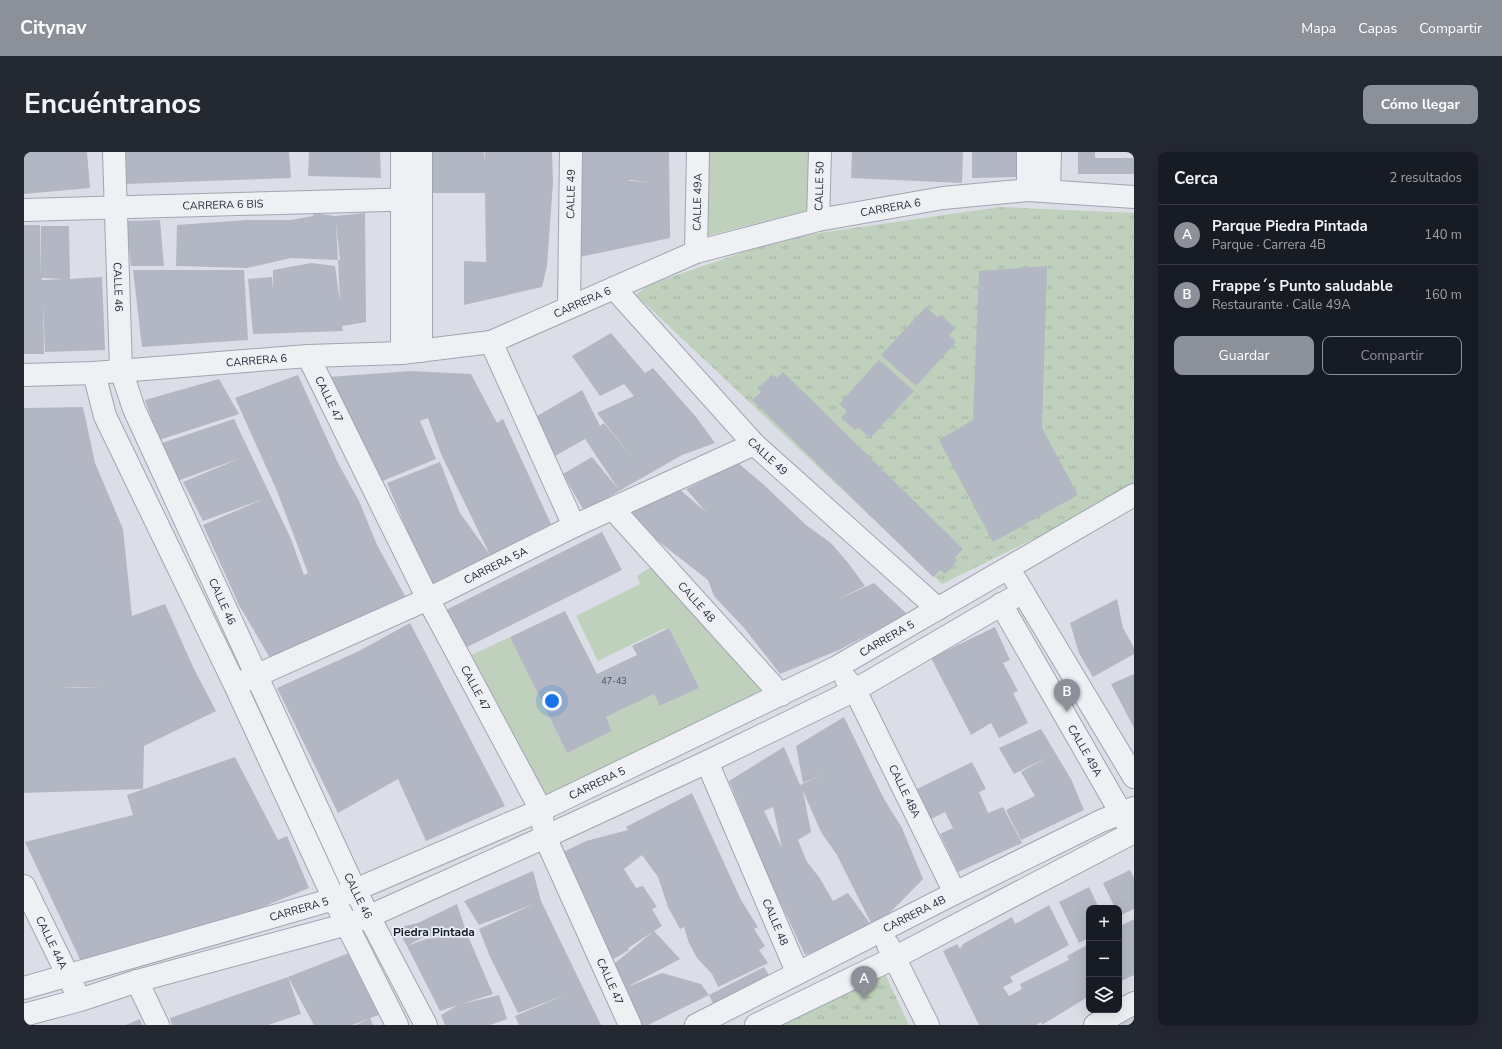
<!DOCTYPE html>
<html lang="es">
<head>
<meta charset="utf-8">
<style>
  :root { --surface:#171b24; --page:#242831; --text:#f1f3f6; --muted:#9ea1a6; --line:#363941; --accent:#8c9099 }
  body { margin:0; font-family:"Nunito Sans",sans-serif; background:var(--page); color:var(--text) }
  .controls { position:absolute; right:12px; bottom:12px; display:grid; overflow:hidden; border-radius:8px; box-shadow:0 4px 16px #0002 }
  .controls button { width:36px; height:36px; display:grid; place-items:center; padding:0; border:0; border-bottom:1px solid var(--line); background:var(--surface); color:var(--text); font:20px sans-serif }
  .you { position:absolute; left:528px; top:549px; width:14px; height:14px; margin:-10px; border:3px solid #fff; border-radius:50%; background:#1a73e8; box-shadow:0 0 0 6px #1a73e833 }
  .badge { display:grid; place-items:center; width:26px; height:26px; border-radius:50%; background:var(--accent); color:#fff; font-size:13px; font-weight:700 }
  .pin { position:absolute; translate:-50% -33px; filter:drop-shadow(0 1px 2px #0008) }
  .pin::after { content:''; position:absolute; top:21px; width:14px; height:12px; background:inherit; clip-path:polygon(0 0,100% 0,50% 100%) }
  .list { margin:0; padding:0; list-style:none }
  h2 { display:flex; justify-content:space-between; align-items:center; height:52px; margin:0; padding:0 16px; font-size:17px }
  h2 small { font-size:13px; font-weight:400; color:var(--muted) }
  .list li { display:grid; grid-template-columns:26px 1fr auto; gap:12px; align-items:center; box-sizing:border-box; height:60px; padding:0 16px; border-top:1px solid var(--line) }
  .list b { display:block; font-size:15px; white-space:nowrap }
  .list p { margin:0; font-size:13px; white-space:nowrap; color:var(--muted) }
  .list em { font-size:13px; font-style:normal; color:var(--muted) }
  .actions { display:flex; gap:8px; padding:12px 16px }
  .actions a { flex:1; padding:9px 0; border:1px solid var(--accent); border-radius:8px; text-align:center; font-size:14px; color:var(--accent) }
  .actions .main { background:var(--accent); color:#fff }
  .icon { flex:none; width:22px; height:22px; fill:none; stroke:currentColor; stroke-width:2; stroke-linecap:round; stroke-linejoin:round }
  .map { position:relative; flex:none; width:1110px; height:873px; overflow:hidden; border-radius:8px }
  header { display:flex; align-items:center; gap:24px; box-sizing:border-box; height:56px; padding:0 20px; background:var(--accent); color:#fff }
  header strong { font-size:19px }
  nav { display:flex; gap:22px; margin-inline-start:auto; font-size:14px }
  .intro { display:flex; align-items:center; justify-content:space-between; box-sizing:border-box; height:96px; padding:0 24px }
  h1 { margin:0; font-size:28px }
  .button { padding:10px 18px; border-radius:8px; background:var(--accent); color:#fff; font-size:14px; font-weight:700 }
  main { display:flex; gap:24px; padding:0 24px }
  aside { flex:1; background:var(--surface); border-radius:8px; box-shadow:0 4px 16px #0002 }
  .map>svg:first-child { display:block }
  .built { fill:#c9cdd8 }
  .grass { fill:#bfd0bc }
  .park { fill:url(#park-tufts) }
  .building { fill:#b2b7c3; fill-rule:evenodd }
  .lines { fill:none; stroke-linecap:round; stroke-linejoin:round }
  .minor-casing { stroke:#a1a5b0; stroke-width:24 }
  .minor { stroke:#eef0f4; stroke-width:22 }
  .labels { text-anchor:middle; stroke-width:3.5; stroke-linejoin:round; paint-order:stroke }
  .number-label { font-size:9px; fill:#484e5e }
  .street-label { font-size:11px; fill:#252b3c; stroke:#eaedf4 }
  .neighbourhood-label { font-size:12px; font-weight:bold; fill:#171d2d; stroke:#eaedf4 }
</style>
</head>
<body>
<header>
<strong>Citynav</strong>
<nav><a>Mapa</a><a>Capas</a><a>Compartir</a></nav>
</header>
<div class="intro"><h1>Encuéntranos</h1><a class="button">Cómo llegar</a></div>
<main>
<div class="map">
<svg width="1110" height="873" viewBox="0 0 1110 873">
  <defs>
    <pattern id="park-tufts" width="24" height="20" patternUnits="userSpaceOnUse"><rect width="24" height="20" fill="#bfd0bc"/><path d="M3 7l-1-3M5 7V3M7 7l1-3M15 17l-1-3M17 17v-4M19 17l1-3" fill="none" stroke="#a4b3a2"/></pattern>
  </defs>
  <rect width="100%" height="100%" fill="#dbdee6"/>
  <path class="built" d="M 1110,857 L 1110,873 L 1082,873 Z"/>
  <path class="grass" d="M 678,0 L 786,0 L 786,58 L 679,85 Z
    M 636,409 L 757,543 L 517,658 L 437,508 L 486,485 L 543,601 L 588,579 L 582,565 L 630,542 L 637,554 L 674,536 L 645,476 L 639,477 L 574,509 L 552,464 L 616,432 L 613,424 Z"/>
  <path class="park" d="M 976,55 L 1110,61 L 1110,337 L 918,432 L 612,143 L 624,133 L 760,86 Z
    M 861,822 L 885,873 L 753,873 Z"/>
  <path class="building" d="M 0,0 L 63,0 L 66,36 L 0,42 Z
    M 98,0 L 265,0 L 267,26 L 100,32 Z
    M 285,0 L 356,0 L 357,26 L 284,24 Z
    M 400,0 L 460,0 L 460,8 L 461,0 L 528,0 L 529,30 L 523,114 L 518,135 L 440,153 L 440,109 L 462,110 L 461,41 L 401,41 Z
    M 553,0 L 645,0 L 646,86 L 551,106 ZM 605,28 L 626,30 L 605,29 Z
    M 828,0 L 939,0 L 938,31 L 827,26 Z
    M 948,0 L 999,0 L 999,25 L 948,26 Z
    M 1054,0 L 1071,0 L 1071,6 L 1110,6 L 1110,22 L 1054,22 Z
    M 289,61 L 311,64 L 341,61 L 342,170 L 318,174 L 319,179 L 229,182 L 224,127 L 248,125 L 249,138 L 249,118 L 287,111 L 311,114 L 316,150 L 314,108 L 316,108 L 312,71 L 314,108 L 267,106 L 223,116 L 152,114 L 153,73 L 223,68 L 267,68 L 289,64 Z
    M 136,68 L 140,114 L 107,114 L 102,69 Z
    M 0,73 L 16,73 L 17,126 L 17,74 L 45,74 L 46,127 L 78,125 L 81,198 L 21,200 L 19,150 L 20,202 L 0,202 ZM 18,126 L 41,127 L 18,128 Z
    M 1023,114 L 1018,276 L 1054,343 L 969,390 L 915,288 L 949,268 L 955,119 Z
    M 109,118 L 220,118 L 224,188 L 118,195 Z
    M 902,155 L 914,166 L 917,163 L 931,176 L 925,183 L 932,190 L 892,234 L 857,203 Z
    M 587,181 L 621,221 L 629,216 L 672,265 L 691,291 L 658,303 L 560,359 L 539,322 L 568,305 L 595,338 L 561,287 L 531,304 L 508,267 L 558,238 L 576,274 L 580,271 L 611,309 L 573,261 L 610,244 L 600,232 L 576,244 L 548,204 Z
    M 855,208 L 890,239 L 846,286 L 834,275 L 831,278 L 817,266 L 823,259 L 815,252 Z
    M 387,219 L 447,222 L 473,271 L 479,267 L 527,372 L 466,403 L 409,431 L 385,383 L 363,331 L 416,310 L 436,361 L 466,403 L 417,302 L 404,266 L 396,269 L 412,307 L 356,330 L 304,225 Z
    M 759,220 L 939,397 L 931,405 L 933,409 L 921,422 L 916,418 L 909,425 L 728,248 L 737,240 L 734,237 L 748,223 L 752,227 Z
    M 274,223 L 314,311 L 335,349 L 353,393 L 381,444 L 246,506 L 215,453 L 179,373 L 242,346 L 179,369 L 159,330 L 217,306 L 153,329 L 138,291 L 210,267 L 267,387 L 280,423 L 284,421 L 253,339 L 211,246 Z
    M 195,227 L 215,262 L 135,288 L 121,248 Z
    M 59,255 L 71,311 L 99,377 L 108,464 L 141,452 L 170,517 L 192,559 L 120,594 L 119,637 L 0,641 L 0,256 ZM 52,535 L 80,535 L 35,536 Z
    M 714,311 L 739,332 L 782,373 L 807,391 L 825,412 L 841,434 L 811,449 L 850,431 L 883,462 L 815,498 L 756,522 L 721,477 L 690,444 L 684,428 L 625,382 L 608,360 L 654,336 L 682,360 L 662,337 Z
    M 578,380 L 598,418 L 439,497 L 420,459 Z
    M 1093,447 L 1099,476 L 1110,496 L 1110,502 L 1069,525 L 1055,501 L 1046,471 Z
    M 541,459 L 573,522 L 613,503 L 608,494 L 645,476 L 675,536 L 636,554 L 630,542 L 582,565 L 588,579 L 543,601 L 486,485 Z
    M 386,471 L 481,654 L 402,689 L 374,627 L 314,661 L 253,536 L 335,499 Z
    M 971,475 L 986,508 L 979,511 L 994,539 L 989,541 L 1004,571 L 975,586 L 967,571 L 947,583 L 907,506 Z
    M 1110,522 L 1110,576 L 1087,532 Z
    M 820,565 L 860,647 L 878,676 L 899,727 L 850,777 L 813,703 L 797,680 L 779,639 L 787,680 L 774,688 L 783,710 L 795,725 L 809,749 L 824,741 L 850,777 L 781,803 L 743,722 L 705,629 L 760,595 L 776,633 L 802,621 L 779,631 L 772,594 ZM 749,655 L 758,696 L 740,659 Z
    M 1017,577 L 1047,627 L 1060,658 L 997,688 L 982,658 L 1011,644 L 997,620 L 1024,605 L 990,622 L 975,596 Z
    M 211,605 L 254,688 L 263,684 L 285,736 L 214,765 L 61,818 L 1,690 L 109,663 L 103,643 Z
    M 948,610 L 962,637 L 955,640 L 964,661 L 979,655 L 998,691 L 934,720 L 916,682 L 929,676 L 921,660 L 907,667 L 891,638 Z
    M 668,641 L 717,748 L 734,775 L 730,777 L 741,794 L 735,798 L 744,811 L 694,835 L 688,822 L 673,806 L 665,791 L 660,775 L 656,777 L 644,755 L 634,725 L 618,703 L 600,717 L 612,736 L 619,734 L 633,755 L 628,757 L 638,774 L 604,796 L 605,798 L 588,808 L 535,702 L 562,689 L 604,678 L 609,685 L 602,675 Z
    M 1106,718 L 1110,726 L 1110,757 L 1095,764 L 1095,756 L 1091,756 L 1079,731 Z
    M 509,719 L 517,749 L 577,873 L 495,873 L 491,864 L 543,842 L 494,861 L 466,805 L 455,777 L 510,752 L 455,773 L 440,749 Z
    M 1065,735 L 1075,756 L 1065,756 L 1065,786 L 1055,791 L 1035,750 Z
    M 433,752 L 442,779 L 398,786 L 383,794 L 372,776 L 394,771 Z
    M 1025,753 L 1045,793 L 986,825 L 989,830 L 979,835 L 985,844 L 998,837 L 996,832 L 1045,808 L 1043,804 L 1065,792 L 1065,844 L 1018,873 L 1017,870 L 1012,873 L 955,873 L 919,799 L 933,792 L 936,797 L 939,792 L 988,765 L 991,772 Z
    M 1110,767 L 1110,823 L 1095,830 L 1095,775 Z
    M 630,779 L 656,807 L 603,835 L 638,821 L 677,832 L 685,843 L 624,873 L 617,873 L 590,812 Z
    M 443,782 L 469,842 L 438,852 L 475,843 L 483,867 L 466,873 L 421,873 L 417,863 L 434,853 L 416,859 L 383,794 L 402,787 Z
    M 325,801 L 358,862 L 346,866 L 349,873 L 332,873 L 345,867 L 328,873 L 290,873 L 264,825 Z
    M 740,815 L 748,828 L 692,858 L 685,843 Z
    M 264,825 L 277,862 L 244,873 L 148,873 L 146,866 Z
    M 116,867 L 118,873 L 102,873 Z"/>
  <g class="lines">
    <defs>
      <g id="minor">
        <path id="s1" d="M 90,0 L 97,218 L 110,257 L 331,738 L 402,873"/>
        <path d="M 378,0 L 378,201"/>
        <path d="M 1004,38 L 1004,0"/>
        <path d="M 1025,39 L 1026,0"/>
        <path id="s2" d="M 0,58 L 397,47"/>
        <path id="s3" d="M 794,68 L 796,0"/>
        <path id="s4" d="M 672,100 L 674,0"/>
        <path id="s5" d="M 590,136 L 730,292 L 914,457"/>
        <path id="s6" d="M 545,155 L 547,0"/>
        <path d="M 467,190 L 550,374"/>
        <path d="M 397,199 L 397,0"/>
        <path id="s7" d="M 284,204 L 404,447 L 517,658 L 521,685 L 606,873"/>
        <path d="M 70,221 L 81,264 L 211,533 L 310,747 L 373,873"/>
        <path id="s8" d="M 0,223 L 70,221 L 284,204 L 378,201 L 467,190 L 672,100 L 794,68 L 919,46 L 1004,38 L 1110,45"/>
        <path id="s9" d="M 589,357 L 757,543"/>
        <path d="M 991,427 L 1110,625"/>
        <path id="s10" d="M 977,452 L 1104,673"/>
        <path id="s11" d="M 822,527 L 831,538 L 931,741"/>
        <path id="s12" d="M 218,530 L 404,447 L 550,374 L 730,292"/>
        <path id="s13" d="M 683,610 L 773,820"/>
        <path id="s14" d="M 0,734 L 51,838"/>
        <path d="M 864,793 L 904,873"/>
        <path d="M 113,829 L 134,873"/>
        <path id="s15" d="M 0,836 L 310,747 L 517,658 L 813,515 L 1110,343"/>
        <path d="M 0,863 L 56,848 L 113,829 L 324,772 L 346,764 L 521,685 L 683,610 L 831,538 L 999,440"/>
        <path id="s16" d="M 672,873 L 931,741 L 1077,669 L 1110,656"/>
        <path d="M 732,873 L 870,806 L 1110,680"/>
        <path d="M 1071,873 L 1110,851"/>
      </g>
    </defs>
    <use href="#minor" class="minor-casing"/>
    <use href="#minor" class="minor"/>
  </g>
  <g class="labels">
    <g class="number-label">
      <text x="590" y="532">47-43</text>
    </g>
    <g class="street-label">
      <text dy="4" stroke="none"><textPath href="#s3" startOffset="34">CALLE 50</textPath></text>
      <text dy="4" stroke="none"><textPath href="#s6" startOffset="113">CALLE 49</textPath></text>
      <text dy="4" stroke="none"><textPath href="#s4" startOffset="50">CALLE 49A</textPath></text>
      <text dy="4" stroke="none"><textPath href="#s2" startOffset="199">CARRERA 6 BIS</textPath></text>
      <text dy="4" stroke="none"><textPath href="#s8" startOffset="892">CARRERA 6</textPath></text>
      <text dy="4" stroke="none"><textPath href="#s1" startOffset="135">CALLE 46</textPath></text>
      <text dy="4" stroke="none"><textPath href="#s8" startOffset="568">CARRERA 6</textPath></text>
      <text dy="4" stroke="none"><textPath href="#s8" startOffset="233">CARRERA 6</textPath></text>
      <text dy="4" stroke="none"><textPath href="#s7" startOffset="48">CALLE 47</textPath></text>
      <text dy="4" stroke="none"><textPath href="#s5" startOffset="228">CALLE 49</textPath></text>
      <text dy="4" stroke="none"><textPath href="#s12" startOffset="279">CARRERA 5A</textPath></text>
      <text dy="4" stroke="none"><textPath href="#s1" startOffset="471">CALLE 46</textPath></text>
      <text dy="4" stroke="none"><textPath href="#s9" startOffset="125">CALLE 48</textPath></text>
      <text dy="4" stroke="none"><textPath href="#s15" startOffset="934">CARRERA 5</textPath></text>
      <text dy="4" stroke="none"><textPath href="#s7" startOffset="372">CALLE 47</textPath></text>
      <text dy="4" stroke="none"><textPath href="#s10" startOffset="169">CALLE 49A</textPath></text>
      <text dy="4" stroke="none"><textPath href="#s15" startOffset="610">CARRERA 5</textPath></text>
      <text dy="4" stroke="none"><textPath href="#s11" startOffset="127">CALLE 48A</textPath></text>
      <text dy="4" stroke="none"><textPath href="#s1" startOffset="795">CALLE 46</textPath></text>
      <text dy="4" stroke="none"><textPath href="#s15" startOffset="286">CARRERA 5</textPath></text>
      <text dy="4" stroke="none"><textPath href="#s16" startOffset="245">CARRERA 4B</textPath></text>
      <text dy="4" stroke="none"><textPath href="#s13" startOffset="174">CALLE 48</textPath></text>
      <text dy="4" stroke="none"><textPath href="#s14" startOffset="63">CALLE 44A</textPath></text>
      <text dy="4" stroke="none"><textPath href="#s7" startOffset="696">CALLE 47</textPath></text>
    </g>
    <g class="neighbourhood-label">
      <text x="410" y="784">Piedra Pintada</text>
    </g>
  </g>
</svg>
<div class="controls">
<button>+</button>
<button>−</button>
<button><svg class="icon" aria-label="layers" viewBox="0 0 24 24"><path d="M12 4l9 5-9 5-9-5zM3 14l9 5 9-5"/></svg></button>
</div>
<div class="you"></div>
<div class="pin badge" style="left:840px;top:847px">A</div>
<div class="pin badge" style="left:1043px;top:560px">B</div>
</div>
<aside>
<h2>Cerca<small>2 resultados</small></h2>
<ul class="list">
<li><span class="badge">A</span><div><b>Parque Piedra Pintada</b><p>Parque · Carrera 4B</p></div><em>140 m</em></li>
<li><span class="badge">B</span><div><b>Frappe´s Punto saludable</b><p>Restaurante · Calle 49A</p></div><em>160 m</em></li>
</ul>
<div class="actions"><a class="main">Guardar</a><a>Compartir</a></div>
</aside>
</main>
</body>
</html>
